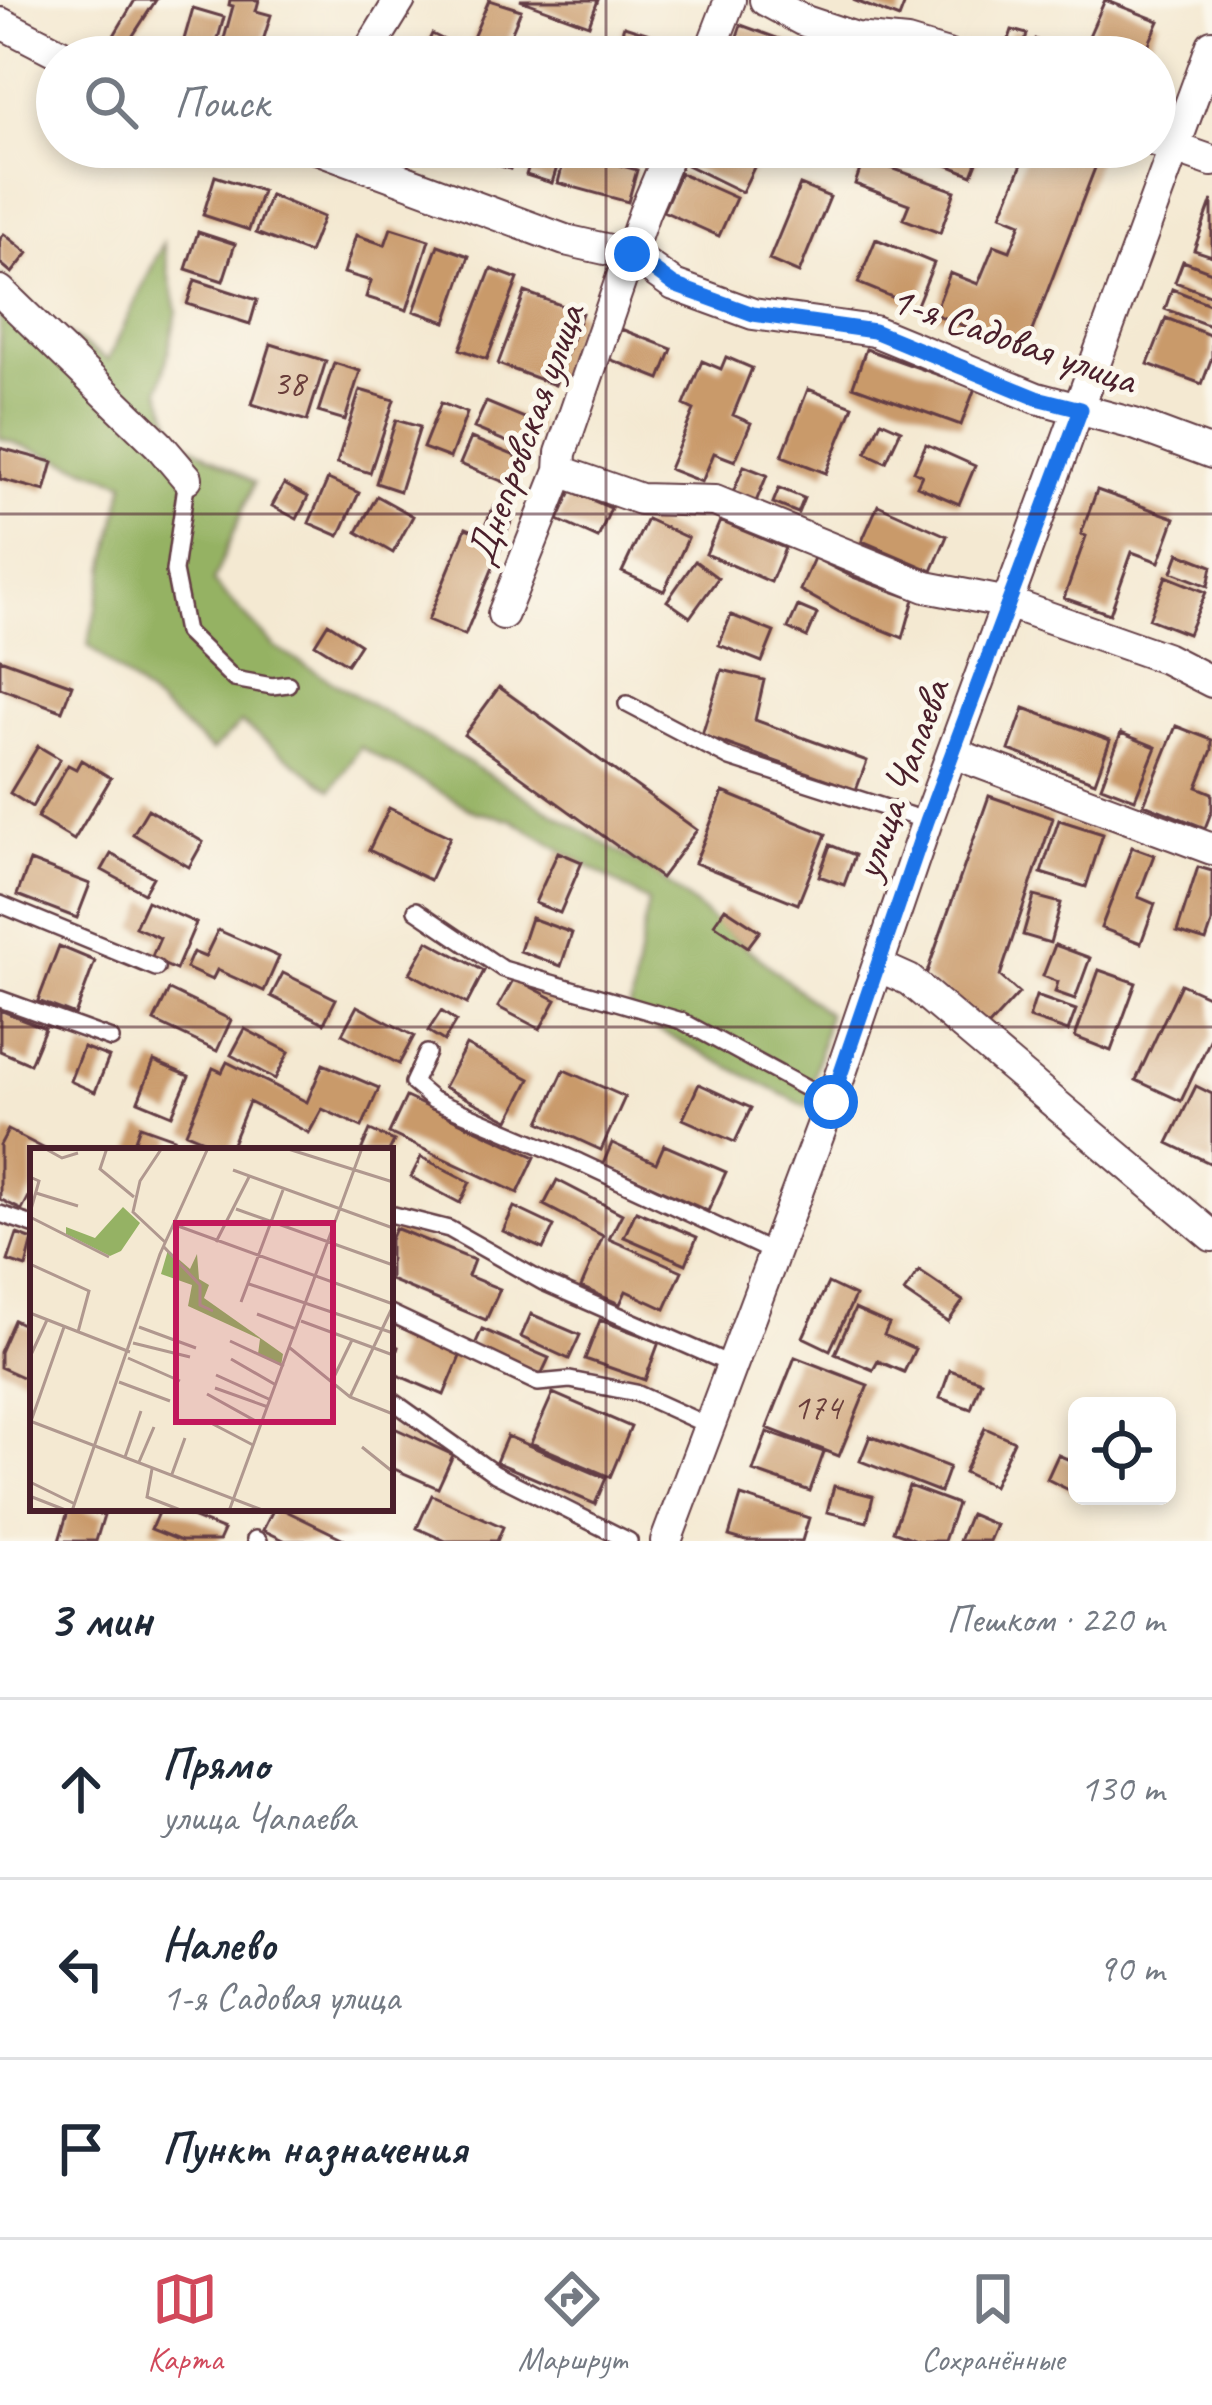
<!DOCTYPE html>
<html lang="ru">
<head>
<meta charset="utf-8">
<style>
  :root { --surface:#fff; --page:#f6f6f7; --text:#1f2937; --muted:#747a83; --line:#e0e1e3; --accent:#d1495b }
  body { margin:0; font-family:Caveat,sans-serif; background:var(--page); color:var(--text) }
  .controls { position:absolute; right:36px; bottom:36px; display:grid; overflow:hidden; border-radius:18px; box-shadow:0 6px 18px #0003 }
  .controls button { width:108px; height:108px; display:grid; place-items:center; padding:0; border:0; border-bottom:3px solid var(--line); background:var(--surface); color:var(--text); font:60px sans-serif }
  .stop { position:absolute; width:36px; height:36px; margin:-27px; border:9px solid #1a73e8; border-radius:50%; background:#fff }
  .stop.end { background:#1a73e8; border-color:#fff; box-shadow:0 3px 12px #0008 }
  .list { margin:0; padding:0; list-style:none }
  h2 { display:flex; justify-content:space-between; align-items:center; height:156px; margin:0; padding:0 48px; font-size:51px }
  h2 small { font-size:39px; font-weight:400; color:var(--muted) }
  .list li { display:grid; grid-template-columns:78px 1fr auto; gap:36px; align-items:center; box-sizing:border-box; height:180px; padding:0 48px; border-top:3px solid var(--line) }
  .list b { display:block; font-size:45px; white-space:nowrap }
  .list p { margin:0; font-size:39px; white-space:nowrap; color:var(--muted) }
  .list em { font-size:39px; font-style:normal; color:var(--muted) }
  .icon { flex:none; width:66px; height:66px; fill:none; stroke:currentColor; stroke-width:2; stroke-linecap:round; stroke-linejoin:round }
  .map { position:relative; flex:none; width:1212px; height:1541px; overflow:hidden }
  .search { position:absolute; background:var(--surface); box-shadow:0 6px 18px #0003; left:36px; right:36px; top:36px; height:132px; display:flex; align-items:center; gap:30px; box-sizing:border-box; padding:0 42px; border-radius:66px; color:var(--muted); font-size:45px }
  .sheet { height:696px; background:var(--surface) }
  nav { display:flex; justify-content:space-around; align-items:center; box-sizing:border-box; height:168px; border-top:3px solid var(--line); background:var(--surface); font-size:33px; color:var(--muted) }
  nav a { display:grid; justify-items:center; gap:6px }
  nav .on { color:var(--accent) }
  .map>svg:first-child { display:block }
  .forest { fill:#95b264; stroke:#706848; stroke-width:3 }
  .building { fill:#c99a6b }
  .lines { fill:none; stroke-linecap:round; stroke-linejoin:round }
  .lane-casing { stroke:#643d44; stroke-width:20 }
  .street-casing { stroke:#643d44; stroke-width:34 }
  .lane { stroke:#fff; stroke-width:15 }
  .street { stroke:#fff; stroke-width:30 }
  .route { stroke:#1a73e8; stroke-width:15 }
  .grid { fill:none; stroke:#4a1f2b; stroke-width:3; stroke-opacity:0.55 }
  .labels { text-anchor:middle; stroke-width:10; stroke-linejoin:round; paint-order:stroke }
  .number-label { font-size:36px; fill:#6a3e3b }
  .street-label { font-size:42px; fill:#4a1f2b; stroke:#fbf7ec }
  .inset-road { fill:none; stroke:#b0988f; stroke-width:3 }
  .view { fill:#c2185b; fill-opacity:0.15; stroke:#c2185b; stroke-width:6 }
  .inset-edge { fill:none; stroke:#4a1f2b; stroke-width:6 }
</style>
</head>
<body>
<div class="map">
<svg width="1212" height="1541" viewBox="0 0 1212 1541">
  <rect width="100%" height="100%" fill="#fbf7ec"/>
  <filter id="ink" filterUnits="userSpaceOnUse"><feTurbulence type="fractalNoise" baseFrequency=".00833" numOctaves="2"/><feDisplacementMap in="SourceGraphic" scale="24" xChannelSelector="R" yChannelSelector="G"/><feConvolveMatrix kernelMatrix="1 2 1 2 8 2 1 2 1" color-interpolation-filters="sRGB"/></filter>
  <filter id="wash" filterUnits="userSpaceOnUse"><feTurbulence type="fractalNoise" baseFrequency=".004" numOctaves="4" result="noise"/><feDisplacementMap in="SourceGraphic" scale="48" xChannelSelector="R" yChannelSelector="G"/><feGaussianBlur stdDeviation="2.7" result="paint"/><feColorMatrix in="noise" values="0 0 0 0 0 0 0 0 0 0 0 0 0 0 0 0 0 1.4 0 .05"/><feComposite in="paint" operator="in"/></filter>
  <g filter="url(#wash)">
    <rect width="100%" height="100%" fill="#f4e9d2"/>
    <path class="forest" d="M 163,243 L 177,311 L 160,390 L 176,436 L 254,483 L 213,582 L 276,648 L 657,875 L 828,1014 L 807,1107 L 629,1015 L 648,902 L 510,819 L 476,812 L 360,747 L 332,790 L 241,723 L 212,751 L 88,645 L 125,482 L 0,438 L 0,275 L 51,325 L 108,360 Z"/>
    <g id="blocks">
      <path class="building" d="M 135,0 L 156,0 L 119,57 L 106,49 Z
        M 230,0 L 259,0 L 256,11 L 271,15 L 258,57 L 219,57 L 233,6 L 229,5 Z
        M 489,0 L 521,10 L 503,53 L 472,40 Z
        M 520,0 L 598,0 L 589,25 Z
        M 853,0 L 906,0 L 899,18 Z
        M 1105,0 L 1159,21 L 1143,57 L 1081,54 Z
        M 193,8 L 224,17 L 213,57 L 179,57 Z
        M 741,25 L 818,53 L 816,57 L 730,57 Z
        M 624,26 L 675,42 L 670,57 L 614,57 Z
        M 1012,30 L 1027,34 L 1020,57 L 1004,54 Z
        M 432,34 L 462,49 L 458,57 L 421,57 Z
        M 1035,39 L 1065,53 L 1063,57 L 1027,57 Z
        M 490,147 L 517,147 L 510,169 L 485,161 Z
        M 535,147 L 563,147 L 552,183 L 526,175 Z
        M 567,147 L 616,147 L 612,163 L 637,170 L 628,202 L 558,183 Z
        M 696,147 L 764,147 L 742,192 L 687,165 Z
        M 940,147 L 983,147 L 972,175 L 935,160 Z
        M 1029,147 L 1081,147 L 1100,155 L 1030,336 L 1011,345 L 934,314 L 950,273 L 978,284 L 994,245 L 1010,251 L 1021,223 L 1001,215 Z
        M 864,158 L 955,191 L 940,233 L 903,219 L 909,204 L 855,184 Z
        M 680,173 L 736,198 L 719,236 L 663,211 Z
        M 215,176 L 262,191 L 249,230 L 203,215 Z
        M 800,185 L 830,197 L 799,273 L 769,260 Z
        M 270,195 L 323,217 L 309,253 L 256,233 Z
        M 1212,200 L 1212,256 L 1194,250 Z
        M 391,228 L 429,240 L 407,310 L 366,297 L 371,281 L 344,273 L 356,235 L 385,245 Z
        M 198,232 L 235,244 L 223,281 L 186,269 Z
        M 4,234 L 28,253 L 12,273 L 0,263 L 0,239 Z
        M 876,239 L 934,263 L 916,307 L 858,283 Z
        M 438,245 L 469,256 L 446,322 L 414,311 Z
        M 1183,261 L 1212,272 L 1212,296 L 1175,282 Z
        M 491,269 L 518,279 L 487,359 L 460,349 Z
        M 195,280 L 257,300 L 250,324 L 187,304 Z
        M 1172,289 L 1212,305 L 1210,326 L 1165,309 Z
        M 525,292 L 582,313 L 555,385 L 498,364 Z
        M 1166,318 L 1212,336 L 1212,357 L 1202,384 L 1148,364 Z
        M 621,329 L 672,349 L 660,379 L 609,359 Z
        M 271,344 L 326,361 L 307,421 L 252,404 Z
        M 866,349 L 975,388 L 961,425 L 853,386 Z
        M 726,357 L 752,368 L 733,415 L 751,423 L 735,461 L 714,453 L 702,482 L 669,469 L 694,410 L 684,405 L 702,361 L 721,369 Z
        M 334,363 L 360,371 L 345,420 L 318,412 Z
        M 808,389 L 853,406 L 826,473 L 782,456 Z
        M 360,390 L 394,400 L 370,473 L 337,463 Z
        M 486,402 L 539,424 L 528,451 L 474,428 Z
        M 441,403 L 467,413 L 450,458 L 423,448 Z
        M 396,420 L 420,427 L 400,491 L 376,483 Z
        M 881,421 L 901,430 L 886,462 L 866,453 Z
        M 471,438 L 525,460 L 514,486 L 460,464 Z
        M 926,444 L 975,466 L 959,504 L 917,486 L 922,475 L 914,471 Z
        M 0,448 L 53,462 L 45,491 L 0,479 Z
        M 744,466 L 767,475 L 755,504 L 732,495 Z
        M 328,479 L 359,493 L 339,536 L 309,523 Z
        M 284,484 L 308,497 L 297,519 L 272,506 Z
        M 779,488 L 804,498 L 798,513 L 773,503 Z
        M 1097,490 L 1175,518 L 1159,562 L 1132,552 L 1110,614 L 1064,598 L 1086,536 L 1081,534 Z
        M 571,491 L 611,508 L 598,538 L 558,520 Z
        M 377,496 L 413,516 L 393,553 L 357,532 Z
        M 878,505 L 947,536 L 932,571 L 862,541 Z
        M 494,506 L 514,516 L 506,533 L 486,523 Z
        M 647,519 L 688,538 L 664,591 L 622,572 Z
        M 720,521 L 785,548 L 771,582 L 706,554 Z
        M 466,528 L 503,543 L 465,635 L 428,620 Z
        M 1179,553 L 1212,566 L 1208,586 L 1172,572 Z
        M 814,558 L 853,577 L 914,599 L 903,638 L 839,612 L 800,590 Z
        M 695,561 L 718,578 L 690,617 L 667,601 Z
        M 1166,576 L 1206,592 L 1188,634 L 1149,619 Z
        M 798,606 L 817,614 L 807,637 L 788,628 Z
        M 731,615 L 774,632 L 762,662 L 719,645 Z
        M 328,623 L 360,644 L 347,664 L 315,644 Z
        M 0,659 L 72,685 L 62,711 L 0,688 Z
        M 722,670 L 764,680 L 755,720 L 867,761 L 856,790 L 702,735 Z
        M 499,687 L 697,830 L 661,878 L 464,735 Z
        M 1024,708 L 1110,740 L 1095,782 L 1009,750 Z
        M 1176,726 L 1212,740 L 1212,750 L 1197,787 L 1212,793 L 1212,810 L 1205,828 L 1144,804 Z
        M 1121,733 L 1156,747 L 1135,799 L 1101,786 Z
        M 38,746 L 60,759 L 32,807 L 10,793 Z
        M 81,760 L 111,778 L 74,840 L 37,818 L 68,765 L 76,769 Z
        M 723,792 L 826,834 L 798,904 L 695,863 Z
        M 989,796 L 1053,818 L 1000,976 L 1019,993 L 987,1028 L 925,978 Z
        M 389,808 L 450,837 L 430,880 L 369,850 Z
        M 148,809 L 203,842 L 189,867 L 133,834 Z
        M 1059,820 L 1103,834 L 1086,887 L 1041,873 Z
        M 830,845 L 855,855 L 844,885 L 819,876 Z
        M 1132,847 L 1154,855 L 1138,897 L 1155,904 L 1141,943 L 1101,928 Z
        M 558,852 L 582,862 L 560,913 L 535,903 Z
        M 111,854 L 153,877 L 144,893 L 102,870 Z
        M 30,861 L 90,884 L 77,918 L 17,895 Z
        M 1198,867 L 1212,871 L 1212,923 L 1206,941 L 1177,932 Z
        M 1034,896 L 1061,903 L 1050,943 L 1023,935 Z
        M 147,901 L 196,923 L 176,970 L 151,959 L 160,938 L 135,927 Z
        M 725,908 L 760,931 L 748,947 L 714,924 Z
        M 531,918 L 572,933 L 561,966 L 520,951 Z
        M 218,930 L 279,957 L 264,991 L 217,970 L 212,980 L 186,968 L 193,952 L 205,957 Z
        M 428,941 L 484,971 L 467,1004 L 410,973 Z
        M 1055,945 L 1090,958 L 1075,999 L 1055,992 L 1058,982 L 1043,976 Z
        M 59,946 L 95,961 L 75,1015 L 38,1001 Z
        M 1099,970 L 1136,983 L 1111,1051 L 1075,1037 Z
        M 283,973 L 336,999 L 324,1023 L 271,996 Z
        M 514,978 L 556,1000 L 540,1029 L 498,1007 Z
        M 1181,984 L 1212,998 L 1212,1036 L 1181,1101 L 1136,1080 Z
        M 169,990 L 231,1020 L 217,1051 L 154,1021 Z
        M 1036,996 L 1076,1010 L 1068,1031 L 1029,1018 Z
        M 357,1006 L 414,1036 L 399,1064 L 342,1034 Z
        M 0,1010 L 45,1028 L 30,1064 L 0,1051 Z
        M 441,1011 L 456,1021 L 444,1041 L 428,1031 Z
        M 245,1029 L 289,1052 L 275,1079 L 231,1055 Z
        M 466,1045 L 530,1079 L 509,1120 L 444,1087 Z
        M 83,1047 L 109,1057 L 95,1092 L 70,1081 Z
        M 154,1061 L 189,1076 L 172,1115 L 138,1101 Z
        M 227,1062 L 307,1102 L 323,1064 L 379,1088 L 362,1127 L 322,1109 L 309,1133 L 249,1102 L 229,1151 L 186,1133 L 213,1068 L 222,1072 Z
        M 564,1070 L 625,1097 L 601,1150 L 540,1122 Z
        M 699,1084 L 751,1108 L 735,1142 L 683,1119 Z
        M 1196,1086 L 1212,1094 L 1212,1164 L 1168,1143 Z
        M 406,1097 L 535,1157 L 518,1193 L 389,1133 Z
        M 140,1126 L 174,1138 L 170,1151 L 131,1151 Z
        M 8,1130 L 49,1151 L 33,1151 L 33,1189 L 22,1210 L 0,1199 L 0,1145 Z
        M 370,1130 L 394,1141 L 389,1151 L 361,1151 Z
        M 612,1143 L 656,1163 L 664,1145 L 726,1172 L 708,1211 L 603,1164 Z
        M 421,1157 L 470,1182 L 460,1203 L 411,1177 Z
        M 557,1180 L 622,1214 L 609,1239 L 682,1271 L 665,1309 L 626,1291 L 620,1304 L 581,1287 L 603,1236 L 544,1205 Z
        M 514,1207 L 554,1226 L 543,1249 L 503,1231 Z
        M 636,1211 L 697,1237 L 686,1264 L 624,1237 Z
        M 395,1228 L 474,1260 L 468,1276 L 500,1289 L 486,1320 L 390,1280 L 390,1240 Z
        M 17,1234 L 33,1240 L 26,1267 L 8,1261 Z
        M 919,1271 L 963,1301 L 948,1322 L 904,1292 Z
        M 828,1283 L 855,1296 L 830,1350 L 803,1337 Z
        M 855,1309 L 889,1324 L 884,1335 L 915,1349 L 904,1372 L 878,1361 L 873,1370 L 835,1354 Z
        M 531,1314 L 580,1335 L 569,1359 L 521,1337 Z
        M 14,1320 L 33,1329 L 33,1382 L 0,1367 L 0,1352 Z
        M 600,1320 L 659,1342 L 645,1380 L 585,1359 Z
        M 390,1323 L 461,1354 L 444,1395 L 390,1372 L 398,1347 L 390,1344 Z
        M 482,1329 L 549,1358 L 541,1375 L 474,1347 Z
        M 795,1357 L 868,1385 L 839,1456 L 767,1428 Z
        M 950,1370 L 981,1381 L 971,1409 L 940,1398 Z
        M 553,1393 L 631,1427 L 610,1477 L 531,1443 Z
        M 390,1426 L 453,1455 L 438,1488 L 390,1467 Z
        M 985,1428 L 1014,1441 L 993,1486 L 964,1472 Z
        M 767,1432 L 824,1452 L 810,1491 L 753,1471 Z
        M 507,1436 L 606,1478 L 595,1504 L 496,1462 Z
        M 870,1436 L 949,1467 L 940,1492 L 860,1461 Z
        M 1058,1455 L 1077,1463 L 1073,1492 L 1047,1479 Z
        M 834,1486 L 873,1496 L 867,1522 L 827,1512 Z
        M 909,1486 L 957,1504 L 944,1541 L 919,1541 L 893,1531 Z
        M 432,1495 L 503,1527 L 497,1541 L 446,1541 L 417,1528 Z
        M 741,1496 L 809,1518 L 802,1541 L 746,1541 L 729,1536 Z
        M 69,1508 L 104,1515 L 96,1541 L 59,1541 Z
        M 160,1508 L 170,1508 L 224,1530 L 219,1541 L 181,1541 L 151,1529 Z
        M 274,1508 L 280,1508 L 348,1541 L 286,1541 L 263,1530 Z
        M 970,1514 L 996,1525 L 989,1541 L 959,1541 Z"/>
    </g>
  </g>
  <g filter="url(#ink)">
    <use href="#blocks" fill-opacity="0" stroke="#643d44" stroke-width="3"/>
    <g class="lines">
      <defs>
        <path id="lane" d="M 187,478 L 174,571 L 186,632 L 234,679 L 272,686 L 288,684
          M 627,704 L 730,758 L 927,821
          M 0,904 L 156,968
          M 416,910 L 503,969 L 682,1021 L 831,1102
          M 0,999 L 111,1039
          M 427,1053 L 413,1083 L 433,1100 L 579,1162 L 774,1253
          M 0,1214 L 33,1225
          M 390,1214 L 449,1229 L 543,1282 L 732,1365
          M 390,1313 L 538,1383 L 570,1380 L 636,1393 L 709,1426
          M 390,1399 L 495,1474 L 629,1541
          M 255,1539 L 259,1541"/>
        <path id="street" d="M 765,0 L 802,20 L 856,38 L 907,43 L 954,57
          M 1,23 L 67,57
          M 365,57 L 400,0
          M 708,57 L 730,0
          M 1155,141 L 1212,161
          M 314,147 L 565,240 L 632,255 L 674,285 L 753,314 L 874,331 L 1037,398 L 1134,424 L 1212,453
          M 0,291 L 159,445 L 187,478
          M 560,471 L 640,499 L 715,501 L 926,587 L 1008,603 L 1165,658 L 1212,682
          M 503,614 L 560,471 L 561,453 L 644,213 L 672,147
          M 953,753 L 1212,849
          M 878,966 L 909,980 L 1212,1236
          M 666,1541 L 831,1102 L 927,821 L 1212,45"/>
      </defs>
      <use href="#lane" class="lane-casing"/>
      <use href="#street" class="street-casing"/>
      <use href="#lane" class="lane"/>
      <use href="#street" class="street"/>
    </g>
  </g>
  <g class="lines" filter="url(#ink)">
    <path class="route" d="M 632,254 L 674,285 L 753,314 L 874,331 L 1037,398 L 1081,409 L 927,821 L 831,1102"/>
  </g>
  <path class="grid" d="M 606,0 L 606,57M 606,147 L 606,1541M 0,514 L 1212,514M 0,1027 L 1212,1027"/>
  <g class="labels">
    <g class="number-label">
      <text x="289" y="395">38</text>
      <text x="817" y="1419">174</text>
    </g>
    <g class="street-label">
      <text transform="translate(1014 338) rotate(19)" y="15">1-я Садовая улица</text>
      <text transform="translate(524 434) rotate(-70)" y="15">Днепровская улица</text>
      <text transform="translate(900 779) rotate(-70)" y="15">улица Чапаева</text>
    </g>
  </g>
  <g transform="translate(30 1148)">
    <rect width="363" height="363" fill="#f4e9d2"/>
    <path d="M 93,59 L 110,75 L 91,103 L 80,108 L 36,86 L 36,79 L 65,90 ZM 138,102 L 160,121 L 167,106 L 169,131 L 179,137 L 174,150 L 253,206 L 251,218 L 228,206 L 230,191 L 158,158 L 162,137 L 131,126 Z" fill="#95b264"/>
    <path class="inset-road" d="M 14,0 L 32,10 L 48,5M 77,0 L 70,21 L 104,49M 132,0 L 110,33 L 103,64 L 136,95M 255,0 L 363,34M 203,22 L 363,80M 0,29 L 9,33 L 0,65M 6,45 L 48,58M 206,61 L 363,117M 0,69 L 79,109M 148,78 L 363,156M 186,94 L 219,29M 134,99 L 170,137 L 170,157 L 183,163M 0,116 L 59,143 L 48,184M 219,136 L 363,185M 211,154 L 253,42M 0,165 L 100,204M 227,166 L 266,181M 271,173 L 363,207M 109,179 L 166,200M 200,193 L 254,218M 103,195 L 160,209M 260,200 L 320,249 L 363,266M 0,209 L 17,172M 98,210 L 150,233M 201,211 L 246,237M 186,227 L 241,252M 302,233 L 322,192M 89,234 L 140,253M 185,240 L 238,259M 177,246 L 231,276M 320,249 L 363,158M 0,273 L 235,363M 179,274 L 223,297M 0,276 L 34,179M 332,299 L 363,324M 95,309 L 111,263M 109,314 L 124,279M 122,321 L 117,349 L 153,363M 142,326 L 155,290M 0,334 L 45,356M 2,349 L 38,363M 42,363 L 130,106 L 178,0M 199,363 L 332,0"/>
    <path class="view" d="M 146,75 L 303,75 L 303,274 L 146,274 Z"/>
    <rect width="363" height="363" class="inset-edge"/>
  </g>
</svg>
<div class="controls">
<button><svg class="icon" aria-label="locate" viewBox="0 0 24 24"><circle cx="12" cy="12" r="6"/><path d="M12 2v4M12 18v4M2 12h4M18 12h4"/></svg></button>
</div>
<div class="stop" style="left:831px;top:1102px"></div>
<div class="stop end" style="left:632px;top:254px"></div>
<div class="search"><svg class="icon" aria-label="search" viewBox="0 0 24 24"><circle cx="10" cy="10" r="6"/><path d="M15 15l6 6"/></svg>Поиск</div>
</div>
<section class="sheet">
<h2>3 мин<small>Пешком · 220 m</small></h2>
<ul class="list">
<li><svg class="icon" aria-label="ahead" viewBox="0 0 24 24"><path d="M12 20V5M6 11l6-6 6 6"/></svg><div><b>Прямо</b><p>улица Чапаева</p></div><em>130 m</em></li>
<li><svg class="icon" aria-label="left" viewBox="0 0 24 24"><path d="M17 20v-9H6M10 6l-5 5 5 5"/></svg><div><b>Налево</b><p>1-я Садовая улица</p></div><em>90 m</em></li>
<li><svg class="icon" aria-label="arrive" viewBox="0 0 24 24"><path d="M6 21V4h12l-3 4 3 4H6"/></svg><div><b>Пункт назначения</b></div></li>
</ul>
</section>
<nav>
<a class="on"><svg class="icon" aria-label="map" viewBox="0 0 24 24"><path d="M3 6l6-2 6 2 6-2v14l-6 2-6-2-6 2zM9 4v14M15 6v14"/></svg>Карта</a>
<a><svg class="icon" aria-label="directions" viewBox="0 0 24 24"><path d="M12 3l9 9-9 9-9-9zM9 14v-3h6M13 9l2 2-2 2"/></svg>Маршрут</a>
<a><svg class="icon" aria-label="saved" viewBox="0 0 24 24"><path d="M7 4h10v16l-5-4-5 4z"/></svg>Сохранённые</a>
</nav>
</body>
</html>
